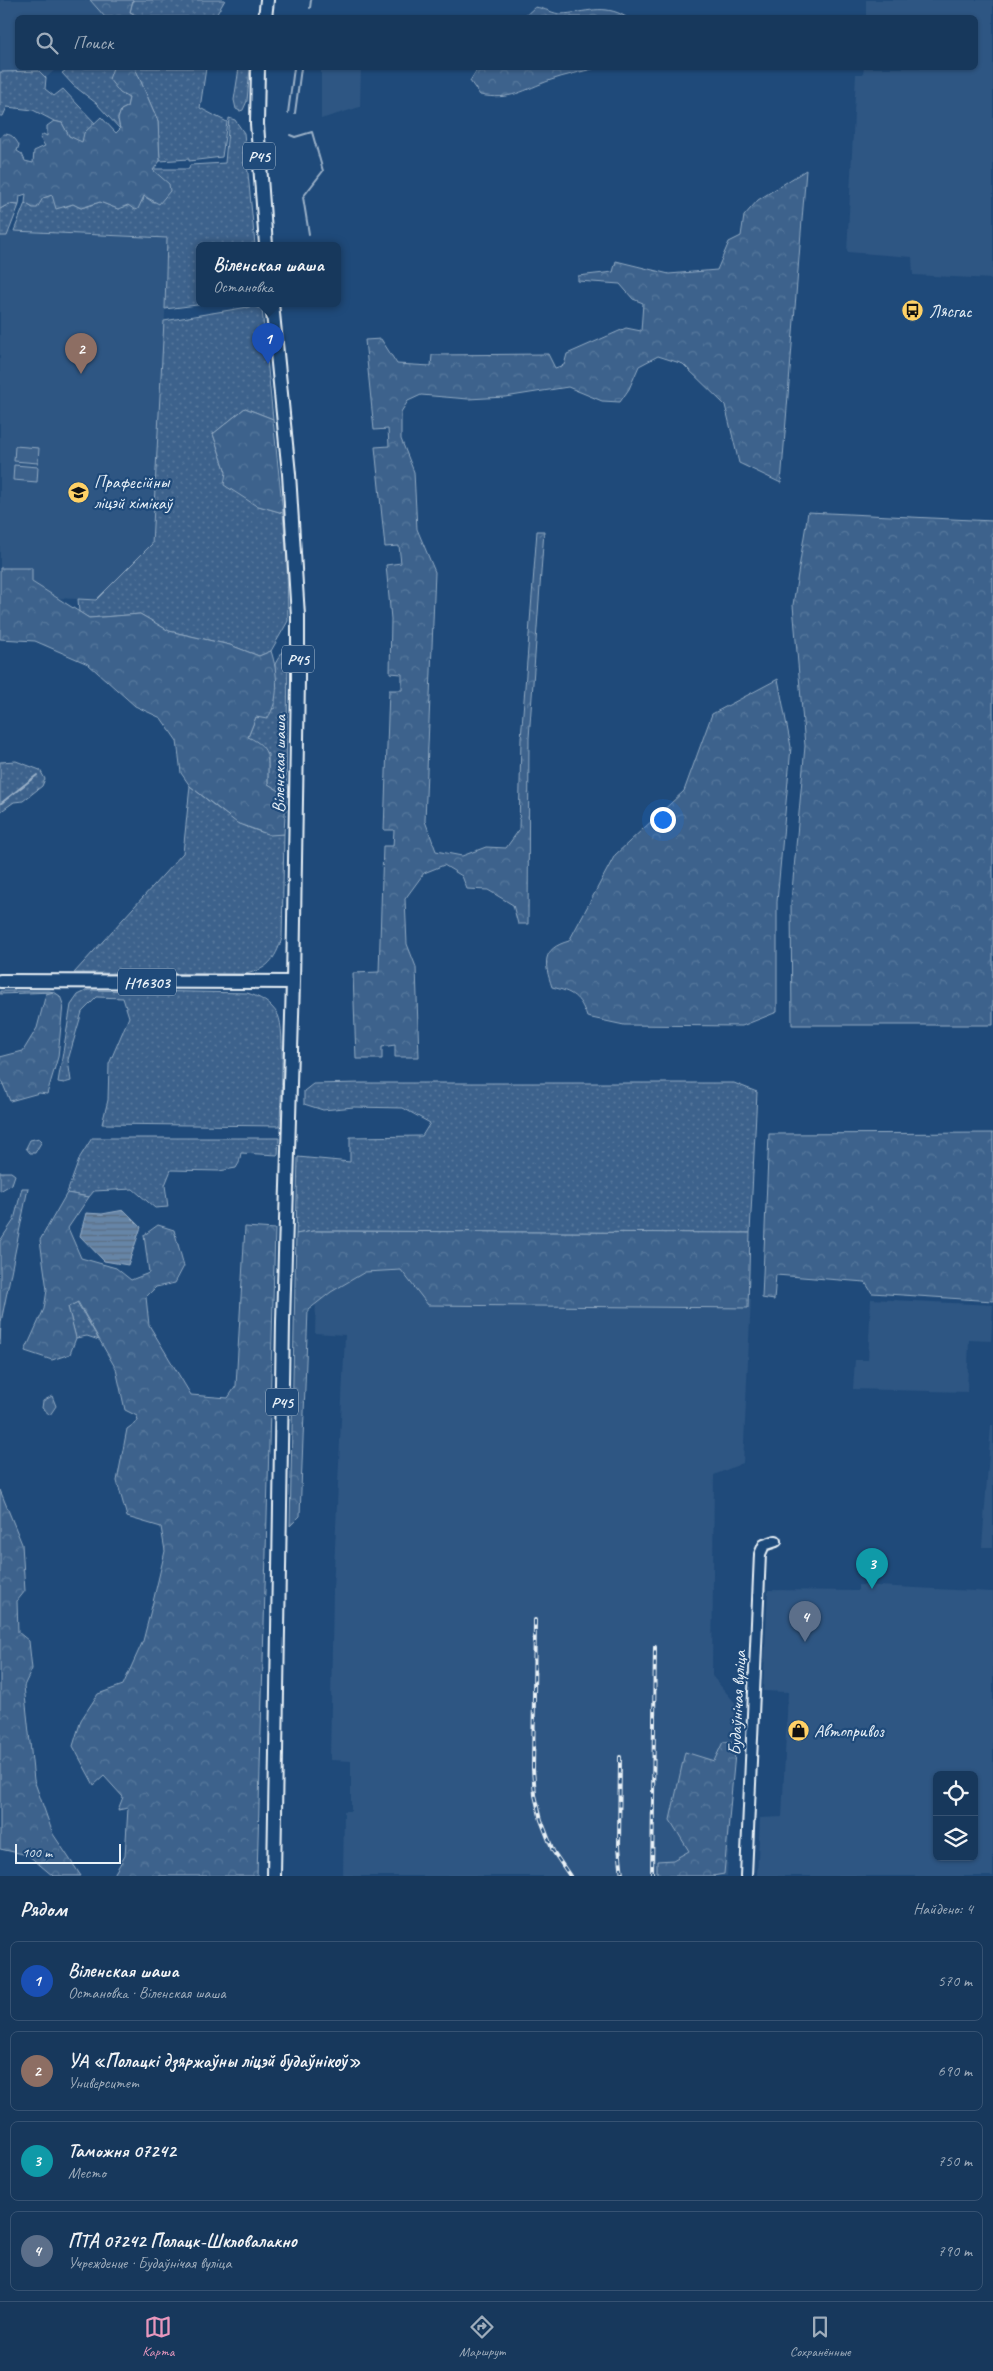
<!DOCTYPE html>
<html lang="ru">
<head>
<meta charset="utf-8">
<style>
  :root { --surface:#17385c; --page:#244365; --text:#f1f3f6; --muted:#9eacbb; --line:#365272; --accent:#e797bd }
  body { margin:0; font-family:Caveat,sans-serif; background:var(--page); color:var(--text) }
  .controls { position:absolute; right:15px; bottom:15px; display:grid; overflow:hidden; border-radius:8px; box-shadow:0 1px 4px #0004 }
  .controls button { width:45px; height:45px; display:grid; place-items:center; padding:0; border:0; border-bottom:1px solid var(--line); background:var(--surface); color:var(--text); font:25px sans-serif }
  .scale { position:absolute; left:15px; bottom:12px; width:106px; box-sizing:border-box; padding-left:5px; border:2px solid #e8f1f8; border-top:0; font-size:14px; line-height:18px; white-space:nowrap; color:#e8f1f8; -webkit-text-stroke:4px #1f4a7a; paint-order:stroke }
  .you { position:absolute; left:662px; top:819px; width:18px; height:18px; margin:-12px; border:4px solid #fff; border-radius:50%; background:#1a73e8; box-shadow:0 0 0 8px #1a73e833 }
  .badge { display:grid; place-items:center; width:32px; height:32px; border-radius:50%; background:var(--accent); color:#fff; font-size:16px; font-weight:700 }
  .pin { position:absolute; translate:-50% -41px; filter:drop-shadow(0 1px 2px #0008) }
  .pin::after { content:''; position:absolute; top:26px; width:18px; height:15px; background:inherit; clip-path:polygon(0 0,100% 0,50% 100%) }
  .popup { position:absolute; left:196px; top:242px; width:145px; height:65px; box-sizing:border-box; display:grid; place-content:center; border-radius:8px; background:var(--surface); filter:drop-shadow(0 1px 4px #0005); font-size:16px; white-space:nowrap; color:var(--muted) }
  .popup b { font-size:19px; color:var(--text) }
  .popup::after { content:''; position:absolute; left:50%; top:100%; margin-left:-10px; border:10px solid transparent; border-top-color:var(--surface) }
  .list { margin:0; padding:0; list-style:none }
  h2 { display:flex; justify-content:space-between; align-items:center; height:65px; margin:0; padding:0 20px; font-size:21px }
  h2 small { font-size:16px; font-weight:400; color:var(--muted) }
  .list li { display:grid; grid-template-columns:32px 1fr auto; gap:15px; align-items:center; box-sizing:border-box; height:80px; margin:0 10px 10px; padding:0 10px; border:1px solid var(--line); border-radius:8px }
  .list b { display:block; font-size:19px; white-space:nowrap }
  .list p { margin:0; font-size:16px; white-space:nowrap; color:var(--muted) }
  .list em { font-size:16px; font-style:normal; color:var(--muted) }
  .icon { flex:none; width:28px; height:28px; fill:none; stroke:currentColor; stroke-width:2; stroke-linecap:round; stroke-linejoin:round }
  .map { position:relative; flex:none; width:993px; height:1876px; overflow:hidden }
  .search { position:absolute; background:var(--surface); box-shadow:0 1px 4px #0004; left:15px; right:15px; top:15px; height:55px; display:flex; align-items:center; gap:12px; box-sizing:border-box; padding:0 18px; border-radius:8px; color:var(--muted); font-size:19px }
  .sheet { height:425px; background:var(--surface) }
  nav { display:flex; justify-content:space-around; align-items:center; box-sizing:border-box; height:70px; border-top:1px solid var(--line); background:var(--surface); font-size:14px; color:var(--muted) }
  nav a { display:grid; justify-items:center; gap:2px }
  nav .on { color:var(--accent) }
  .map>svg:first-child { display:block }
  .built { fill:#2e5683; fill-rule:evenodd }
  .grass { fill:url(#grass-dots); stroke:#92aac2 }
  .forest { fill:url(#forest-crowns); stroke:#92aac2 }
  .pitch { fill:#3c628c; stroke:#92aac2 }
  .water { fill:url(#water-rules); stroke:#9ab0c7 }
  .lines { fill:none; stroke-linecap:round; stroke-linejoin:round }
  .stream { stroke:#9ab0c7; stroke-width:2 }
  .minor-casing { stroke:#e8f1f8; stroke-width:14 }
  .major-casing { stroke:#e8f1f8; stroke-width:16 }
  .minor { stroke:#1f4a7a; stroke-width:10 }
  .major { stroke:#1f4a7a; stroke-width:12 }
  .rail-casing { stroke:#e8f1f8; stroke-width:4 }
  .rail { stroke:#1f4a7a; stroke-width:2; stroke-dasharray:5.5; stroke-linecap:butt }
  .labels { text-anchor:middle; stroke-width:4.5; stroke-linejoin:round; paint-order:stroke }
  .shield { fill:#1f4a7a; stroke:#acbfd2; stroke-width:1 }
  .shield-label { font-size:16px; font-weight:bold; fill:#e8f1f8 }
  .poi-label { font-size:18px; fill:#e8f1f8; stroke:#1f4a7a; text-anchor:start }
  .street-label { font-size:18px; fill:#e8f1f8; stroke:#1f4a7a }
</style>
</head>
<body>
<div class="map">
<svg width="993" height="1876" viewBox="0 0 993 1876">
  <defs>
    <pattern id="grass-dots" width="8" height="8" patternUnits="userSpaceOnUse" patternTransform="scale(1.25)"><rect width="8" height="8" fill="#3c628c"/><path d="M2 2h.1M6 6h.1" fill="none" stroke="#58799d" stroke-width="1.8" stroke-linecap="round"/></pattern>
    <pattern id="forest-crowns" width="20" height="18" patternUnits="userSpaceOnUse" patternTransform="scale(1.25)"><rect width="20" height="18" fill="#3c628c"/><path d="M2 6a3 3 0 1 1 6 0M12 15a3 3 0 1 1 6 0" fill="none" stroke="#58799d"/></pattern>
    <pattern id="water-rules" width="6" height="5" patternUnits="userSpaceOnUse" patternTransform="scale(1.25)"><rect width="6" height="5" fill="#6685a7"/><path d="M0 2.5h6" fill="none" stroke="#596d82"/></pattern>
  </defs>
  <rect width="100%" height="100%" fill="#1f4a7a"/>
  <filter id="ink" filterUnits="userSpaceOnUse"><feTurbulence type="fractalNoise" baseFrequency=".02" numOctaves="2"/><feDisplacementMap in="SourceGraphic" scale="10" xChannelSelector="R" yChannelSelector="G"/><feConvolveMatrix kernelMatrix="1 2 1 2 8 2 1 2 1" color-interpolation-filters="sRGB"/></filter>
  <g filter="url(#ink)">
    <path class="built" d="M 0,0 L 90,0 L 105,17 L 18,18 L 18,68 L 57,68 L 46,78 L 39,71 L 0,72 Z
      M 866,0 L 993,0 L 993,279 L 913,275 L 912,257 L 847,252 L 856,74 L 863,74 L 864,68 L 976,68 L 976,18 L 866,17 Z
      M 321,68 L 361,68 L 360,107 L 321,119 Z
      M 0,231 L 168,238 L 160,440 L 152,544 L 96,600 L 0,595 Z
      M 318,1223 L 423,1223 L 433,1298 L 751,1299 L 743,1463 L 714,1475 L 712,1676 L 736,1704 L 727,1876 L 343,1876 L 344,1811 L 351,1811 L 351,1761 L 330,1760 L 333,1590 L 345,1335 L 315,1333 Z
      M 871,1299 L 993,1305 L 991,1341 L 969,1340 L 967,1392 L 853,1389 L 855,1360 L 868,1360 Z
      M 991,1425 L 993,1425 L 993,1547 L 982,1547 Z
      M 858,1585 L 993,1592 L 993,1876 L 757,1876 L 760,1818 L 782,1817 L 788,1692 L 763,1691 L 768,1590 L 858,1591 ZM 937,1775 L 974,1775 L 974,1857 L 937,1857 Z"/>
    <path class="grass" d="M 133,0 L 225,0 L 215,17 L 139,17 L 130,12 Z
      M 69,68 L 113,68 L 110,79 L 129,98 L 127,107 L 121,110 L 118,119 L 120,129 L 96,103 L 73,85 L 62,73 Z
      M 135,68 L 206,68 L 200,108 L 227,122 L 222,157 L 189,161 L 189,159 L 160,161 L 158,121 Z
      M 239,68 L 250,68 L 247,101 L 243,110 L 240,111 L 236,109 L 234,100 Z
      M 39,71 L 46,78 L 45,89 L 54,96 L 63,89 L 95,123 L 85,133 L 82,143 L 69,136 L 62,123 L 54,121 L 33,110 L 7,107 L 3,116 L 0,116 L 0,72 Z
      M 229,118 L 235,120 L 244,133 L 255,245 L 199,245 L 199,303 L 213,303 L 165,309 L 167,238 L 14,231 L 25,203 L 33,208 L 43,198 L 52,195 L 60,206 L 65,207 L 73,204 L 81,208 L 100,202 L 118,209 L 143,201 L 144,196 L 154,203 L 153,169 L 189,169 L 190,165 L 225,163 Z
      M 9,204 L 19,205 L 7,236 L 0,236 L 0,209 Z
      M 254,306 L 262,309 L 273,419 L 245,408 L 213,434 L 226,472 L 255,505 L 283,513 L 287,561 L 288,621 L 271,651 L 259,656 L 230,645 L 169,631 L 140,614 L 89,618 L 79,612 L 78,599 L 96,600 L 152,544 L 164,321 Z
      M 282,652 L 285,653 L 288,661 L 286,795 L 268,784 L 268,754 L 248,737 L 256,717 L 275,708 L 275,664 Z
      M 16,761 L 40,770 L 45,779 L 42,786 L 23,801 L 14,802 L 0,812 L 0,762 Z
      M 190,786 C 218,808 247,837 284,834 L 282,938 C 275,960 267,970 245,974 L 74,973 L 183,853 Z
      M 88,990 L 247,993 C 260,997 271,1003 278,1015 C 286,1031 280,1104 280,1126 L 102,1124 L 108,1100 L 109,1064 L 129,1017 L 123,998 L 97,997 L 82,1012 L 68,1060 L 71,1081 L 64,1083 L 58,1082 L 71,1005 L 78,995 Z
      M 0,991 L 49,991 L 54,992 L 0,994 Z
      M 360,1083 L 734,1083 L 757,1092 L 750,1233 L 313,1231 L 296,1234 L 298,1157 L 350,1162 L 350,1137 L 422,1136 L 430,1123 L 403,1108 L 354,1107 L 323,1110 L 304,1104 L 304,1091 L 313,1084 Z
      M 39,1138 L 42,1141 L 35,1153 L 30,1153 L 26,1148 L 30,1140 Z
      M 92,1138 L 279,1138 L 278,1155 L 241,1153 L 239,1163 L 236,1168 L 219,1171 L 171,1170 L 165,1185 L 168,1207 L 155,1208 L 133,1189 L 94,1191 L 89,1197 L 67,1193 L 80,1157 Z
      M 0,1172 L 11,1172 L 15,1175 L 12,1184 L 0,1191 Z
      M 77,1302 L 99,1340 L 87,1336 L 76,1338 L 68,1307 Z"/>
    <path class="forest" d="M 90,0 L 133,0 L 130,12 L 139,17 L 105,17 Z
      M 535,7 C 544,8 554,14 561,14 C 585,13 604,3 626,17 L 524,17 Z
      M 113,68 L 135,68 L 158,121 L 160,161 L 153,170 L 169,184 L 170,191 L 159,204 L 144,196 L 138,209 L 135,210 L 128,205 L 118,209 L 100,202 L 81,208 L 73,204 L 56,209 L 52,195 L 43,198 L 37,208 L 33,208 L 25,203 L 26,194 L 20,196 L 19,205 L 9,204 L 0,209 L 0,137 L 3,134 C 12,134 14,137 19,145 L 17,151 L 22,154 L 25,161 L 33,163 L 34,151 L 45,146 L 40,138 L 43,134 L 47,136 L 47,126 L 54,121 L 62,123 L 69,136 L 82,142 L 84,133 L 101,117 L 116,133 L 120,129 L 118,119 L 121,110 L 127,107 L 129,98 L 120,93 L 109,79 Z
      M 478,68 L 596,68 C 581,72 565,75 551,80 C 523,90 511,101 480,95 L 470,81 Z
      M 806,170 L 781,483 L 739,463 L 725,405 L 683,364 L 658,356 L 639,366 L 629,389 L 620,402 L 602,401 L 568,387 L 505,397 L 468,399 L 421,395 L 408,401 L 401,412 L 401,439 L 414,472 L 417,529 L 435,572 L 425,821 L 436,851 L 462,856 L 486,847 L 506,848 L 519,830 L 521,739 L 537,531 L 544,531 L 529,738 L 528,924 L 518,924 L 513,905 L 488,890 L 467,889 L 462,876 L 444,865 L 424,873 L 405,899 L 407,944 L 416,967 L 419,1057 L 395,1057 L 395,1045 L 382,1047 L 382,1059 L 356,1059 L 353,973 L 379,972 L 383,846 L 393,846 L 394,830 L 384,830 L 389,690 L 402,690 L 402,674 L 390,673 L 391,619 L 386,565 L 401,563 L 399,546 L 385,547 L 375,447 L 389,446 L 388,429 L 374,430 L 365,340 L 381,339 L 397,364 L 431,366 L 432,355 L 548,354 L 555,368 L 564,365 L 567,354 L 626,328 L 641,331 L 643,303 L 633,299 L 620,284 L 578,281 L 578,276 L 613,272 L 616,261 L 669,274 L 717,270 L 729,242 L 741,236 L 744,216 L 758,200 Z
      M 245,408 L 273,419 L 283,513 L 255,505 L 224,485 L 226,472 L 213,434 Z
      M 808,512 L 993,521 L 993,1025 L 792,1025 L 791,902 L 805,746 L 793,605 Z
      M 0,568 L 32,568 L 32,582 L 89,618 L 140,614 L 169,631 L 230,645 L 259,656 L 271,651 C 278,672 280,701 267,719 L 256,717 L 248,737 C 273,748 267,760 268,784 L 286,795 L 284,834 L 270,835 L 237,823 L 190,786 L 181,773 L 177,741 L 161,718 L 135,706 L 88,664 L 35,641 L 0,639 Z
      M 778,679 L 791,747 L 777,902 L 777,1012 L 742,1026 L 624,1025 L 587,1017 C 580,996 572,992 552,987 C 544,963 541,949 569,941 L 615,855 L 684,791 L 712,714 Z
      M 54,992 L 60,996 L 63,1004 L 58,1057 L 47,1094 L 39,1093 L 10,1101 L 0,1077 L 0,1057 L 23,1051 L 37,1028 L 46,994 Z
      M 993,1133 L 993,1301 L 872,1293 L 865,1282 L 776,1275 L 774,1300 L 762,1298 L 769,1134 Z
      M 22,1188 L 28,1188 L 1,1322 L 0,1344 L 0,1241 L 14,1220 Z
      M 67,1193 L 89,1197 L 68,1228 L 81,1258 L 116,1268 L 131,1280 L 149,1273 L 144,1235 L 158,1225 L 174,1230 L 184,1266 L 175,1283 L 156,1287 L 146,1297 L 149,1325 L 191,1395 L 228,1398 L 236,1386 L 245,1227 L 275,1229 L 257,1876 L 113,1876 L 125,1856 L 128,1808 L 118,1810 L 123,1797 L 104,1776 L 94,1785 L 73,1746 L 81,1720 L 98,1694 L 123,1685 L 143,1641 L 153,1602 L 165,1551 L 161,1527 L 127,1517 L 117,1481 L 127,1429 L 138,1421 L 137,1416 L 125,1410 L 116,1369 L 78,1302 L 68,1307 L 76,1338 L 70,1354 L 52,1360 L 25,1351 L 44,1309 L 47,1290 L 40,1240 Z
      M 313,1231 L 750,1233 L 748,1308 L 428,1305 L 401,1270 L 365,1272 L 331,1292 L 308,1310 L 300,1516 L 290,1526 L 296,1234 Z
      M 52,1396 L 56,1406 L 50,1415 L 42,1408 L 43,1401 Z
      M 0,1490 L 22,1544 L 25,1591 L 17,1601 L 18,1632 L 29,1641 L 32,1669 L 24,1686 L 34,1780 L 53,1834 L 81,1876 L 53,1876 L 28,1855 L 0,1849 Z
      M 723,1742 L 736,1743 L 724,1874 L 713,1876 L 657,1876 L 657,1861 L 673,1860 L 689,1851 L 670,1820 L 685,1752 L 714,1761 Z"/>
    <path class="pitch" d="M 15,446 L 39,448 L 38,463 L 14,461 Z
      M 14,465 L 38,467 L 37,482 L 13,480 Z"/>
    <path class="water" d="M 124,1210 L 141,1227 L 128,1265 L 104,1261 L 80,1236 L 86,1213 L 102,1214 Z"/>
    <g class="lines">
      <path class="stream" d="M 310,8 L 311,0
        M 288,113 L 294,68
        M 295,113 L 301,68
        M 290,135 L 295,137 L 312,132 L 323,171 L 303,197 L 309,234
        M 0,804 L 37,775"/>
      <defs>
        <path id="minor" d="M 746,1876 L 760,1554 L 764,1545 L 776,1541"/>
        <path id="major" d="M 265,18 L 267,0
          M 258,68 L 257,124 L 266,245
          M 272,303 L 289,474 L 298,616 L 298,679 L 293,982 L 283,1322 L 274,1876
          M 0,981 L 293,982"/>
      </defs>
      <use href="#minor" class="minor-casing"/>
      <use href="#major" class="major-casing"/>
      <use href="#minor" class="minor"/>
      <use href="#major" class="major"/>
      <defs>
        <path id="rail" d="M 535,1620 L 533,1769 L 535,1795 L 541,1820 L 553,1851 L 570,1876
          M 620,1757 L 619,1847 L 622,1876
          M 652,1876 L 655,1647"/>
      </defs>
      <use href="#rail" class="rail-casing"/>
      <use href="#rail" class="rail"/>
    </g>
  </g>
  <defs>
    <symbol id="bus-disc" viewBox="-11 -11 22 22"><circle r="9.5" fill="#ffd166" stroke="#1f4a7a"/><path d="M-5-6H5V4H4V6H2V4H-2V6H-4V4H-5ZM-3.5-4V0h7V-4ZM-3.5 1.2v1.5H-2V1.2ZM2 1.2v1.5H3.5V1.2Z" fill="#111"/></symbol>
    <symbol id="university-disc" viewBox="-11 -11 22 22"><circle r="9.5" fill="#ffd166" stroke="#1f4a7a"/><path d="M0-5L7-2L0 1L-7-2ZM-4 1L0 2.5L4 1V4Q0 6-4 4Z" fill="#111"/></symbol>
    <symbol id="shop-disc" viewBox="-11 -11 22 22"><circle r="9.5" fill="#ffd166" stroke="#1f4a7a"/><path d="M-5-2.5h2.3a2.7 3.5 0 0 1 5.4 0H5L5.5 6h-11ZM-1.5-2.5h3a1.5 2.3 0 0 0-3 0Z" fill="#111"/></symbol>
  </defs>
  <g fill-rule="evenodd">
    <use href="#bus-disc" x="900" y="298" width="25" height="25"/>
    <use href="#university-disc" x="66" y="480" width="25" height="25"/>
    <use href="#shop-disc" x="786" y="1718" width="25" height="25"/>
  </g>
  <g class="labels">
    <g class="shield">
      <rect x="243" y="142.5" width="32" height="27" rx="4"/>
      <rect x="282" y="645.5" width="32" height="27" rx="4"/>
      <rect x="118" y="968.5" width="58" height="27" rx="4"/>
      <rect x="266" y="1388.5" width="32" height="27" rx="4"/>
    </g>
    <g class="shield-label">
      <text x="259" y="162">Р45</text>
      <text x="298" y="665">Р45</text>
      <text x="147" y="988">Н16303</text>
      <text x="282" y="1408">Р45</text>
    </g>
    <g class="poi-label">
      <text x="929" y="317">Лясгас</text>
      <text x="94" y="488">Прафесійны<tspan x="94" dy="21">ліцэй хімікаў</tspan></text>
      <text x="814" y="1737">Автопривоз</text>
    </g>
    <g class="street-label">
      <text transform="translate(279 764) rotate(-89)" y="6">Віленская шаша</text>
      <text transform="translate(737 1703) rotate(-87)" y="6">Будаўнічая вуліца</text>
    </g>
  </g>
</svg>
<div class="controls">
<button><svg class="icon" aria-label="locate" viewBox="0 0 24 24"><circle cx="12" cy="12" r="6"/><path d="M12 2v4M12 18v4M2 12h4M18 12h4"/></svg></button>
<button><svg class="icon" aria-label="layers" viewBox="0 0 24 24"><path d="M12 4l9 5-9 5-9-5zM3 14l9 5 9-5"/></svg></button>
</div>
<div class="scale">100 m</div>
<div class="you"></div>
<div class="pin badge" style="left:268px;top:364px;background:#1a4fb4">1</div>
<div class="popup"><b>Віленская шаша</b>Остановка</div>
<div class="pin badge" style="left:81px;top:374px;background:#8d6e63">2</div>
<div class="pin badge" style="left:872px;top:1589px;background:#0f9aa8">3</div>
<div class="pin badge" style="left:805px;top:1642px;background:#5c6f8a">4</div>
<div class="search"><svg class="icon" aria-label="search" viewBox="0 0 24 24"><circle cx="10" cy="10" r="6"/><path d="M15 15l6 6"/></svg>Поиск</div>
</div>
<section class="sheet">
<h2>Рядом<small>Найдено: 4</small></h2>
<ul class="list">
<li><span class="badge" style="background:#1a4fb4">1</span><div><b>Віленская шаша</b><p>Остановка · Віленская шаша</p></div><em>570 m</em></li>
<li><span class="badge" style="background:#8d6e63">2</span><div><b>УА «Полацкі дзяржаўны ліцэй будаўнікоў»</b><p>Университет</p></div><em>690 m</em></li>
<li><span class="badge" style="background:#0f9aa8">3</span><div><b>Таможня 07242</b><p>Место</p></div><em>750 m</em></li>
<li><span class="badge" style="background:#5c6f8a">4</span><div><b>ПТА 07242 Полацк-Шкловалакно</b><p>Учреждение · Будаўнічая вуліца</p></div><em>790 m</em></li>
</ul>
</section>
<nav>
<a class="on"><svg class="icon" aria-label="map" viewBox="0 0 24 24"><path d="M3 6l6-2 6 2 6-2v14l-6 2-6-2-6 2zM9 4v14M15 6v14"/></svg>Карта</a>
<a><svg class="icon" aria-label="directions" viewBox="0 0 24 24"><path d="M12 3l9 9-9 9-9-9zM9 14v-3h6M13 9l2 2-2 2"/></svg>Маршрут</a>
<a><svg class="icon" aria-label="saved" viewBox="0 0 24 24"><path d="M7 4h10v16l-5-4-5 4z"/></svg>Сохранённые</a>
</nav>
</body>
</html>
